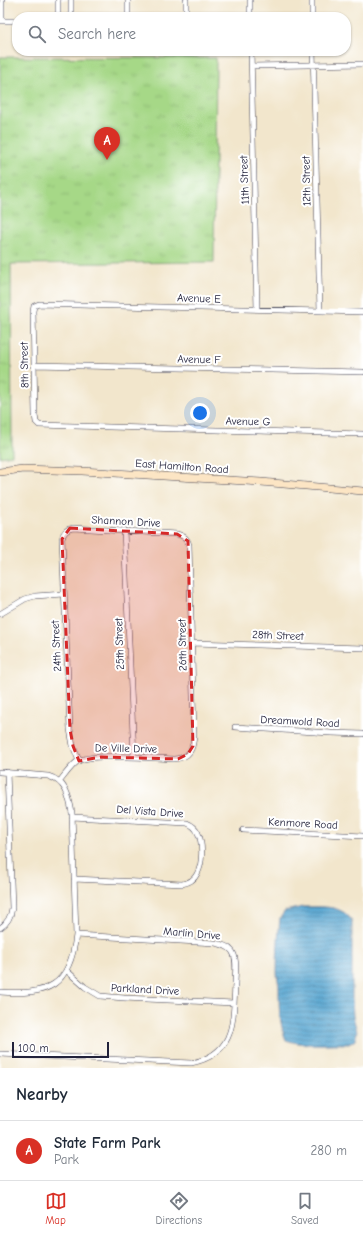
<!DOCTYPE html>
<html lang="en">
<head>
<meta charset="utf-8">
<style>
  :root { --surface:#fff; --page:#f6f6f7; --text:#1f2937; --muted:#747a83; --line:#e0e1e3; --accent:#d93025 }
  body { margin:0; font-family:"Comic Neue",sans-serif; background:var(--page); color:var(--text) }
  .scale { position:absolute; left:12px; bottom:10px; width:97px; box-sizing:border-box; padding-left:4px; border:2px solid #22223b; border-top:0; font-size:11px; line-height:14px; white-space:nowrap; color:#22223b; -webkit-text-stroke:3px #fff; paint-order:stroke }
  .you { position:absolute; left:200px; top:413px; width:14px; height:14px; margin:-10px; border:3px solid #fff; border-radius:50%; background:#1a73e8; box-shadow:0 0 0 6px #1a73e833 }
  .badge { display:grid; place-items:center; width:26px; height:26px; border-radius:50%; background:var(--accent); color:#fff; font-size:13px; font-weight:700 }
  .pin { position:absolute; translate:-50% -33px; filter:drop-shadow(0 1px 2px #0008) }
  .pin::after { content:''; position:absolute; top:21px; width:14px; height:12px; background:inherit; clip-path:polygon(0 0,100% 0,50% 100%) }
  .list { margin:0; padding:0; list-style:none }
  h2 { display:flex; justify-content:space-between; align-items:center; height:52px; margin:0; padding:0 16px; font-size:17px }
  h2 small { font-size:13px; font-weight:400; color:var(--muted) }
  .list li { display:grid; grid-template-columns:26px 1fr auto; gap:12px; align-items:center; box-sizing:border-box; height:60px; padding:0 16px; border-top:1px solid var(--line) }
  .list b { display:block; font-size:15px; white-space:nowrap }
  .list p { margin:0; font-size:13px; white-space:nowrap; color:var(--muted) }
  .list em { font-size:13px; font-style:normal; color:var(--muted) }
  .icon { flex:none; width:22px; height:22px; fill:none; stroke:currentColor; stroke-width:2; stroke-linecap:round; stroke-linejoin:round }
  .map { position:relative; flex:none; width:363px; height:1068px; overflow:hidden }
  .search { position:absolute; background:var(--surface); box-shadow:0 1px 3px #0004; left:12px; right:12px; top:12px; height:44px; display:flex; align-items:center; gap:10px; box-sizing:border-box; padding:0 14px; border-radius:16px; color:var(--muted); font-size:15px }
  .sheet { height:112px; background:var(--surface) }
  nav { display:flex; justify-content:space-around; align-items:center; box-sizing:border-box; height:56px; border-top:1px solid var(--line); background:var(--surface); font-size:11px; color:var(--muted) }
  nav a { display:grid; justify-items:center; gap:2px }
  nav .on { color:var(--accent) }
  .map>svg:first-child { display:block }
  .park { fill:url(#park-tufts); stroke:#647d61 }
  .water { fill:url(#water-rules); stroke:#3c6486 }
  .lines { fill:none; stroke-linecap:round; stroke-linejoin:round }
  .street-casing { stroke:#413f51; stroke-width:6 }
  .secondary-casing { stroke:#413f51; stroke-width:8 }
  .street { stroke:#fff; stroke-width:5 }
  .secondary { stroke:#fce5c4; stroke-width:7 }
  .marked { fill:#d62828; fill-opacity:0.2; stroke:#d62828; stroke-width:3; stroke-dasharray:8 5; stroke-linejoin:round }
  .labels { text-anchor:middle; stroke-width:4; stroke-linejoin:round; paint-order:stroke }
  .street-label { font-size:11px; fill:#22223b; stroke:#fff }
</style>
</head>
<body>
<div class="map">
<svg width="363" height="1068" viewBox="0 0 363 1068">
  <defs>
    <pattern id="park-tufts" width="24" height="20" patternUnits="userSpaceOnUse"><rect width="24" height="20" fill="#a6d887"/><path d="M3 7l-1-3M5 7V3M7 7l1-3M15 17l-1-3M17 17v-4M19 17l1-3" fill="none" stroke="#8fb975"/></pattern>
    <pattern id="water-rules" width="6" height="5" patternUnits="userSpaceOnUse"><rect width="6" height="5" fill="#56a5d0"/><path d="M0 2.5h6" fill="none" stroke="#4786aa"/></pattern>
  </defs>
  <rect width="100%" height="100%" fill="#fff"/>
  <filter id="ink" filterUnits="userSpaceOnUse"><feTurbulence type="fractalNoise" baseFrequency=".025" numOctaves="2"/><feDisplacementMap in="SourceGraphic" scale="8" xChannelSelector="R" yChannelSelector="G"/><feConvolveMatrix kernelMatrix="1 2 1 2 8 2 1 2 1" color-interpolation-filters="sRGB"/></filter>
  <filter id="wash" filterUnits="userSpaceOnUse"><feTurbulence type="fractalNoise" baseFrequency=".012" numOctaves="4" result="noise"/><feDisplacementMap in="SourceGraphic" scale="16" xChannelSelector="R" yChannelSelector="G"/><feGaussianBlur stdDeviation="0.9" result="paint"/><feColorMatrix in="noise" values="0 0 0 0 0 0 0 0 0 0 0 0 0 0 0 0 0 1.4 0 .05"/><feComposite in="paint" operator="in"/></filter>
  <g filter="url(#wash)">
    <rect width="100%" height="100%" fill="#f2e6cc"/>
    <path class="park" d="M 0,57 L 216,58 L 214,262 L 11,264 L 12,455 L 0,457 Z"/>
    <path class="water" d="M 303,907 C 321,907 342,904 352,921 L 352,1000 L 353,1016 L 357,1032 L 355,1040 L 349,1044 C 328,1043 306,1047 286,1040 C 279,1023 279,1006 279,989 C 279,983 277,978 277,973 C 277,956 278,936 280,918 L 285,911 Z"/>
  </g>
  <g filter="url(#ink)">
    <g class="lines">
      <defs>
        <path id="street" d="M 2,0 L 2,21
          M 58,0 L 58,17
          M 128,0 L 128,17
          M 186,0 L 186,17
          M 250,0 L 250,17
          M 312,0 L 312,17
          M 71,17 L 71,0
          M 0,21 L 17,21
          M 251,51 L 257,309
          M 313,51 L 320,311
          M 252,66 L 363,64
          M 363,312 L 39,304 L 34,306 L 33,311 L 35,415 L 36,422 L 39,425 L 363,434
          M 34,365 L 363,372
          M 124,530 L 134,757
          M 0,614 L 25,599 L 35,596 L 64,594
          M 192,643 L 363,648
          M 235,727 L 331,733 L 363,734
          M 0,772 L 48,776 C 66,781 69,796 72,813 L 76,935 C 70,987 48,995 0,992
          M 60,781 C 65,775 71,766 78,761 C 92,753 155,758 174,759 C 190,758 193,749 194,735 L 189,545 C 187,538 184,536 177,534 L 73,528 C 67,529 63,532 62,539 L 70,729 L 73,746 L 79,761
          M 72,817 L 187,823 C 192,825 196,828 198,833 C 203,843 203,864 197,874 C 194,880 189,883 182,884 L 74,879
          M 243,830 L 363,836
          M 0,928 C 8,923 11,917 12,908 L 7,772
          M 67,971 L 85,987 L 100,996 L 124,998 L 234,1003
          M 0,1054 L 191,1063 C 236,1054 233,1021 235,984 C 235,974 238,959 232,951 C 228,946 221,944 215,943 L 76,935"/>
        <path id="secondary" d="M 0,472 L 23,469 L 82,471 L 261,482 L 363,491"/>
      </defs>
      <use href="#street" class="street-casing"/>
      <use href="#secondary" class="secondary-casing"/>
      <use href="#street" class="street"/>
      <use href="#secondary" class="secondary"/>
    </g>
  </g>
  <path class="marked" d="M 70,528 L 177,534 L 188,541 L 193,746 L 188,754 L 178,759 L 101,757 L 79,761 L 73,746 L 70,729 L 62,539 Z"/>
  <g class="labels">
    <g class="street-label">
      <text transform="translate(244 180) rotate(-92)" y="4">11th Street</text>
      <text transform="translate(306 181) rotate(-91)" y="4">12th Street</text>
      <text transform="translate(199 298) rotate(2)" y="4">Avenue E</text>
      <text transform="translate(199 359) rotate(1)" y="4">Avenue F</text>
      <text transform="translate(24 365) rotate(-91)" y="4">8th Street</text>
      <text transform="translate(248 421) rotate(1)" y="4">Avenue G</text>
      <text transform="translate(182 466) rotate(4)" y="4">East Hamilton Road</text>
      <text transform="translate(126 521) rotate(3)" y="4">Shannon Drive</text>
      <text transform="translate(278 635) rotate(2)" y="4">28th Street</text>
      <text transform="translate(119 644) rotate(-92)" y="4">25th Street</text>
      <text transform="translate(182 645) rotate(-91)" y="4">26th Street</text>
      <text transform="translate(56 646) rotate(-93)" y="4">24th Street</text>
      <text transform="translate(300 721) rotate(3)" y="4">Dreamwold Road</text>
      <text transform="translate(126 748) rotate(1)" y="4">De Ville Drive</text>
      <text transform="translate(150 811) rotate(4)" y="4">Del Vista Drive</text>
      <text transform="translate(303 823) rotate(3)" y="4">Kenmore Road</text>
      <text transform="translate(192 933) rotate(5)" y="4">Marlin Drive</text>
      <text transform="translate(145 989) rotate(3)" y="4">Parkland Drive</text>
    </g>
  </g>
</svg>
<div class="scale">100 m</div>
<div class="you"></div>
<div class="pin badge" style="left:107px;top:160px">A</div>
<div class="search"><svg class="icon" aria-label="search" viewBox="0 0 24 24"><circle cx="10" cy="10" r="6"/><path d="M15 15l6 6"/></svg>Search here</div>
</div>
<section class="sheet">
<h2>Nearby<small></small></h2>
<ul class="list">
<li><span class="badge">A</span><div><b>State Farm Park</b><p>Park</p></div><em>280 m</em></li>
</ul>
</section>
<nav>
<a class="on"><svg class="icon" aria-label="map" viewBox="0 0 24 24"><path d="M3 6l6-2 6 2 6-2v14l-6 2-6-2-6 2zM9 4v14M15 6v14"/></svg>Map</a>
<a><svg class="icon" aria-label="directions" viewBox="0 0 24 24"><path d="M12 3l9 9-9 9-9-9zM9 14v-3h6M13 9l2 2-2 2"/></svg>Directions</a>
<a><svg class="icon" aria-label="saved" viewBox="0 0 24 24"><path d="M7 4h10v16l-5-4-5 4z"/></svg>Saved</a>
</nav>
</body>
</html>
